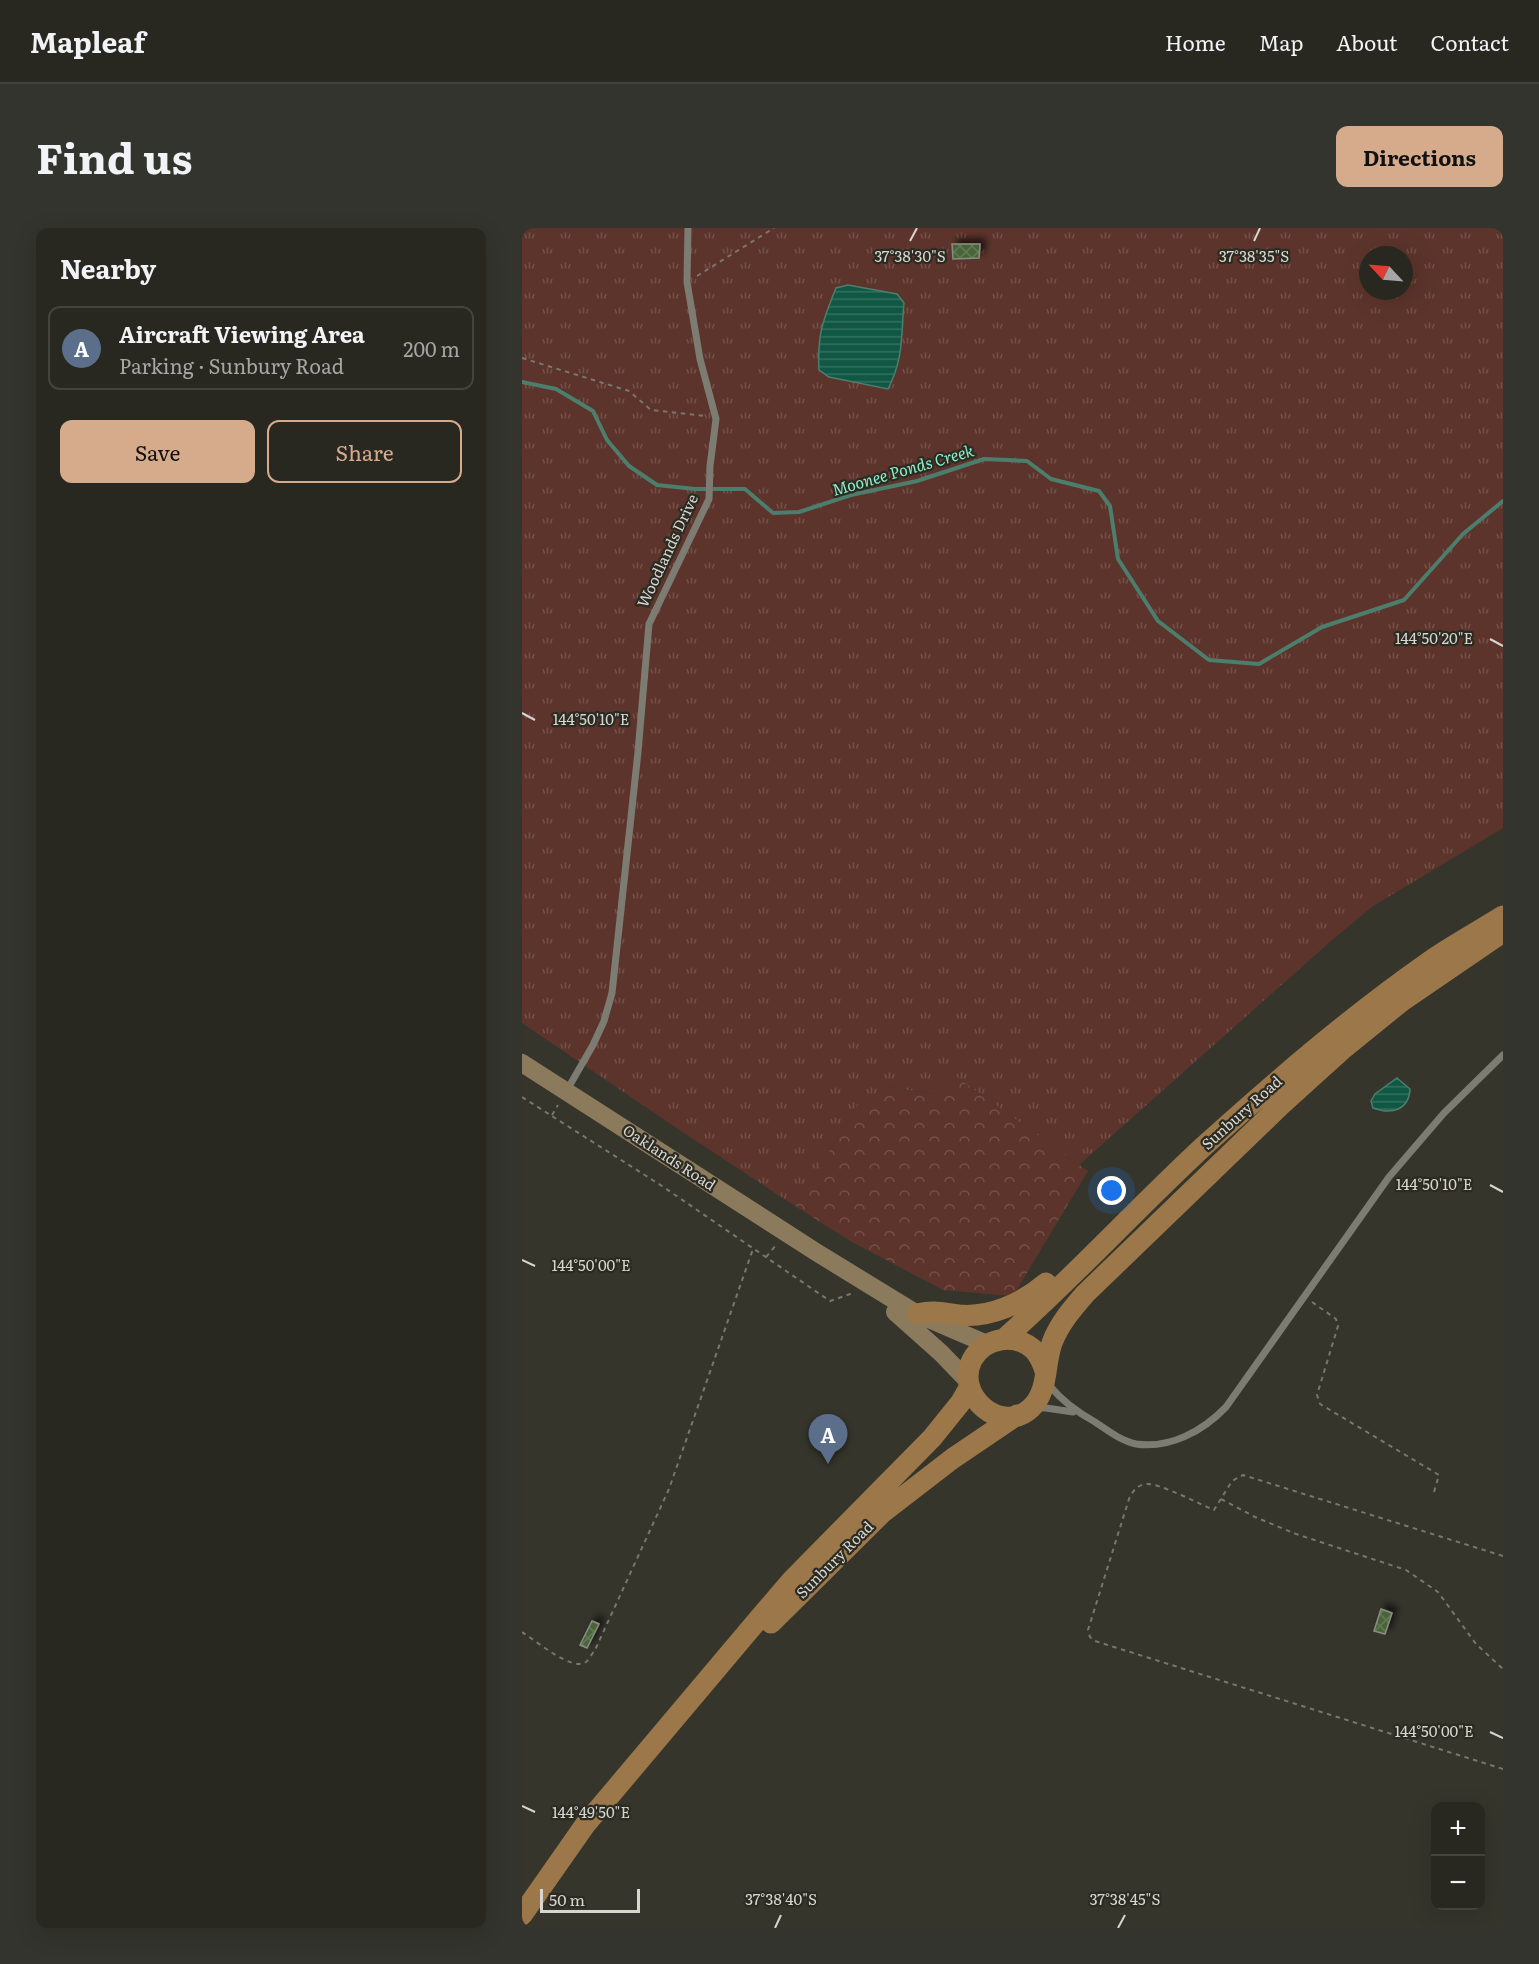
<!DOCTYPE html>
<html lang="en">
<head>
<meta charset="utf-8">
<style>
  :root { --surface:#282821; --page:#34342e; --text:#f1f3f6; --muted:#a5a6a5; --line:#44443f; --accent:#d6ab8b }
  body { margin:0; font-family:Literata,serif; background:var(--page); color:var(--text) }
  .controls { position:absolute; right:18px; bottom:18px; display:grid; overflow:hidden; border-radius:12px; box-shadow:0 6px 24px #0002 }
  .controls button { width:54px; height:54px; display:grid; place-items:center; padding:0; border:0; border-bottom:2px solid var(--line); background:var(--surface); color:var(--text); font:30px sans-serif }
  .compass { position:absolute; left:837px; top:18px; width:54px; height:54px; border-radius:50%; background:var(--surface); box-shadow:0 6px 24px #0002; rotate:296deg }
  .scale { position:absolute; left:18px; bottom:15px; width:100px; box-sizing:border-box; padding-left:6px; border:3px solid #d6d5d0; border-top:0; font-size:16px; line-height:21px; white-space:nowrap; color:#d6d5d0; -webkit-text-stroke:4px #2c2b22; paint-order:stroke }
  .you { position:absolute; left:590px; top:963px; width:21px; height:21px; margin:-15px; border:4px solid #fff; border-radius:50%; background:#1a73e8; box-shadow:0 0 0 9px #1a73e833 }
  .badge { display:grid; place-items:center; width:39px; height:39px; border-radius:50%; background:var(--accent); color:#fff; font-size:20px; font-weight:700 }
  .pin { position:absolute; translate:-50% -50px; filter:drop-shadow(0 2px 3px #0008) }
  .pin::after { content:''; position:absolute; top:32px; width:21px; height:18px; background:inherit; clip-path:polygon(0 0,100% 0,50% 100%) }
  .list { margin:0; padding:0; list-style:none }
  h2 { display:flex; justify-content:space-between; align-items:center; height:78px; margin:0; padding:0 24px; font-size:26px }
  h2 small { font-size:20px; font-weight:400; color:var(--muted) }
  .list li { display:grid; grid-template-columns:39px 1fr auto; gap:18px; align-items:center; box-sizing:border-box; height:84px; margin:0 12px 12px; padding:0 12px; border:2px solid var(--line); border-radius:12px }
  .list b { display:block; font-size:22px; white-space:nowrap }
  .list p { margin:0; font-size:20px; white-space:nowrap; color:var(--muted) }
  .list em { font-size:20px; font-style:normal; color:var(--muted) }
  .actions { display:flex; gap:12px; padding:18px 24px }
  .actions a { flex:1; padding:14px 0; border:2px solid var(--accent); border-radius:12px; text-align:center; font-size:21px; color:var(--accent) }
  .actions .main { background:var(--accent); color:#111 }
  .map { position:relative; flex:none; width:981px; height:1700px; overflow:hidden; border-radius:12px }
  header { display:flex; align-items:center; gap:36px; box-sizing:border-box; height:84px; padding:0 30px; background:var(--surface); border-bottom:2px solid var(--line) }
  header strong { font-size:28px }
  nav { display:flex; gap:33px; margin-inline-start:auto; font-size:21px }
  .intro { display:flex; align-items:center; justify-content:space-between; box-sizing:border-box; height:144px; padding:0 36px }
  h1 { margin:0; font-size:42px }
  .button { padding:15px 27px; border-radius:12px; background:var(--accent); color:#111; font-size:21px; font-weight:700 }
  main { display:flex; gap:36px; padding:0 36px }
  aside { flex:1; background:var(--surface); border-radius:12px; box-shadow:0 6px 24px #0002 }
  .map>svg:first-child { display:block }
  .grass { fill:url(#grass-tufts); fill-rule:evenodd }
  .forest { fill:url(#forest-crowns) }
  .water { fill:url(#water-rules); stroke:#4c7e6e; stroke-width:1.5 }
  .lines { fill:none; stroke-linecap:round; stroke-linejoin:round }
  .stream { stroke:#4c7e6e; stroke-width:4 }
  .building { fill:url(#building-cross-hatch); stroke:#878c84; stroke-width:1.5; filter:url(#shadow) }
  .path { stroke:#77766f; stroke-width:2; stroke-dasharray:4.5 4.5; stroke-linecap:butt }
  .lane { stroke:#7d7c72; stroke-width:7 }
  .secondary { stroke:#8c7a5d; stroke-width:18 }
  .primary { stroke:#9b7749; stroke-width:21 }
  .ticks { fill:none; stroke:#d6d5d0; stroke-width:2 }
  .labels { text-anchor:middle; stroke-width:4.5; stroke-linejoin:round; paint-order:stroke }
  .street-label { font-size:15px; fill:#d6d5d0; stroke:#2c2b22 }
  .water-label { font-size:16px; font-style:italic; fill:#8bedca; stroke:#2c2b22 }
  .ticks-label { font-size:15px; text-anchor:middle; fill:#d6d5d0; stroke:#2c2b22; stroke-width:4.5; stroke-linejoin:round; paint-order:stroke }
</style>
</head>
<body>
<header>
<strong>Mapleaf</strong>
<nav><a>Home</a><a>Map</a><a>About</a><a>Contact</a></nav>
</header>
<div class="intro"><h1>Find us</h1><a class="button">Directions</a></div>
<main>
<aside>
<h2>Nearby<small></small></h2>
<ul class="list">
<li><span class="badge" style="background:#5c6f8a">A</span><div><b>Aircraft Viewing Area</b><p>Parking · Sunbury Road</p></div><em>200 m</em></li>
</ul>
<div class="actions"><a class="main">Save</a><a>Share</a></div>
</aside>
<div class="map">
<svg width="981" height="1700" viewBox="0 0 981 1700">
  <defs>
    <pattern id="grass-tufts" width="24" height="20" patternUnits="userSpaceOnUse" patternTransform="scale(1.5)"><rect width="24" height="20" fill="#5c342b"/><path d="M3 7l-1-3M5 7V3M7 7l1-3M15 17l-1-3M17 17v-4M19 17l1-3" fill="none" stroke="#735049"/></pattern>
    <pattern id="forest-crowns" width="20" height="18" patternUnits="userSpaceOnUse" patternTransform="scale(1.5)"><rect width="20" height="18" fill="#5c342b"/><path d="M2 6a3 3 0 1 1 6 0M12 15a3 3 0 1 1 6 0" fill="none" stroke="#735049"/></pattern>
    <pattern id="water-rules" width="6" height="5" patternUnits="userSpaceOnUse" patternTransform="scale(1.5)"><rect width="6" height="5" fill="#115844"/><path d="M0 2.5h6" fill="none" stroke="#336f5e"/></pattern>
    <pattern id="building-cross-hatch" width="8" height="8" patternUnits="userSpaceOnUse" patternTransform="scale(1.5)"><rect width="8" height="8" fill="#496538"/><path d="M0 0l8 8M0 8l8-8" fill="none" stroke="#627a54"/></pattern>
    <filter id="shadow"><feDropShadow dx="5.5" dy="-5.5" stdDeviation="3" flood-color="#0009"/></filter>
  </defs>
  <rect width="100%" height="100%" fill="#36352c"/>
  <path class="grass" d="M 0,0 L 981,0 L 981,600 L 851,678 L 810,712 L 557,937 L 429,845 L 413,866 L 366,859 L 336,877 L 273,978 L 159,903 L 0,795 ZM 846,27 L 882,27 L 882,63 L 846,63 Z"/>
  <path class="forest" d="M 429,845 L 566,943 L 491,1068 L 421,1062 L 330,1014 L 273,978 L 336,877 L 366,859 L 412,866 Z"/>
  <path class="water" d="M 326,57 L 375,66 L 382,75 C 379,107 382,130 366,161 L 307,149 L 297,142 C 295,107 301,92 314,60 Z
    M 875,850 L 888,861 C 887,882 870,887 851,880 L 849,873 L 853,866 Z"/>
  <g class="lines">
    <path class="stream" d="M 0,154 L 34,161 L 71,183 L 85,212 L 107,238 L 135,257 L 173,261 L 223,261 L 251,285 L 277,284 L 329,267 L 395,253 L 462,231 L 505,233 L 529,251 L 577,263 L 588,278 L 596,331 L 636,393 L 687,432 L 737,436 L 800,399 L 882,372 L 941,306 L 981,273"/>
  </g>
  <path class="building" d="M 430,16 L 458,16 L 457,30 L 431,31 Z
    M 859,1381 L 870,1385 L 863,1406 L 852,1403 Z
    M 70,1393 L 77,1396 L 65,1420 L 58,1417 Z"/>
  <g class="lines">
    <path class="path" d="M 175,48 L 252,0
      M 0,130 L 107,163 L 129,182 L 183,188
      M 0,869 L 140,958 L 308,1073 L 331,1065
      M 30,887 L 36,877
      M 244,1029 L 255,1016
      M 790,1074 L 814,1091 L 816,1098 L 795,1167 L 798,1176 L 917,1247 L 912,1264
      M 699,1271 L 733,1289 L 774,1306 L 884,1342 L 916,1364 L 954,1416 L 981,1441
      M 981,1328 L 721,1247 L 710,1253 L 692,1282 C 677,1276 638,1255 624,1256 C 615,1257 610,1264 607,1271 L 566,1402 L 568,1409 L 573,1413 L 981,1541
      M 0,1404 C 13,1412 50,1444 64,1434 C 68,1431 70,1425 73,1422 L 147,1261 L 231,1021"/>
    <path class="lane" d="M 45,862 L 71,817 L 82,793 L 90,765 L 116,524 L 127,396 L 187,271 L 188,238 L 194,191 L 178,131 L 165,54 L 166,0
      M 527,1157 C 540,1173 555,1184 573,1194 C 585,1202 599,1213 614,1216 C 648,1221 681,1203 704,1179 L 867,949 L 922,885 L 981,827
      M 514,1180 L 524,1180 L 551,1184"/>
    <path class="secondary" d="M 0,835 L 294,1024 L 395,1086 L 465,1116
      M 373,1084 L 419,1125 L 446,1153"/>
    <path class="primary" d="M 395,1086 C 413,1082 420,1085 437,1087 C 469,1090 500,1075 524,1055
      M 482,1111 C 551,1050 614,981 682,918 C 754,853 828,789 908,733 C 931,717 957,703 981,688
      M 523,1143 C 521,1136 518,1129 513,1123 C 495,1104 462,1109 450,1132 C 432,1167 479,1208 509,1180 C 527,1163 522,1137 530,1115 C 537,1096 550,1081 563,1066 L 759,877 L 822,820 L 880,773 L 981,704
      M 249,1395 L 360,1285 L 430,1231 L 495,1187
      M 0,1687 L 63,1597 L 229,1400 L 270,1352 L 410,1210 L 439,1174 L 447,1160"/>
  </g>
  <path class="ticks" d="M 388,13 L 395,0M 732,13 L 738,0M 968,411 L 981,418M 0,485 L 13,492M 968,957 L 981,964M 0,1032 L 13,1038M 968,1504 L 981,1510M 0,1578 L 13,1584M 253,1700 L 259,1687M 596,1700 L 603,1687"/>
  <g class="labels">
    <g class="street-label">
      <text transform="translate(146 323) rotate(-65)" y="5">Woodlands Drive</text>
      <text transform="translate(720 885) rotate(-42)" y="5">Sunbury Road</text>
      <text transform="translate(147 930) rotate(33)" y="5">Oaklands Road</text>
      <text transform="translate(313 1332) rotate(-45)" y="5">Sunbury Road</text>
    </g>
    <g class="water-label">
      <text transform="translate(381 242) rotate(-16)" y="6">Moonee Ponds Creek</text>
    </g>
  </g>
  <g class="ticks-label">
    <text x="732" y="34">37°38'35"S</text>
    <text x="388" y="34">37°38'30"S</text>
    <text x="912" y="416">144°50'20"E</text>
    <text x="69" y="497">144°50'10"E</text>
    <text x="912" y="962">144°50'10"E</text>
    <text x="69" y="1043">144°50'00"E</text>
    <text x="912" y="1509">144°50'00"E</text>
    <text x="69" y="1590">144°49'50"E</text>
    <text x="259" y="1677">37°38'40"S</text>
    <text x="603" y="1677">37°38'45"S</text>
  </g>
</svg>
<div class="controls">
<button>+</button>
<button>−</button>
</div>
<svg class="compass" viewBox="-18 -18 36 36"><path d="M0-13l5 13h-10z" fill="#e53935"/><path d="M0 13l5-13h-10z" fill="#a5a6a5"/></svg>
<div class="scale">50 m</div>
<div class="you"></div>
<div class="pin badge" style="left:306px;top:1236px;background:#5c6f8a">A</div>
</div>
</main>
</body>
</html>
